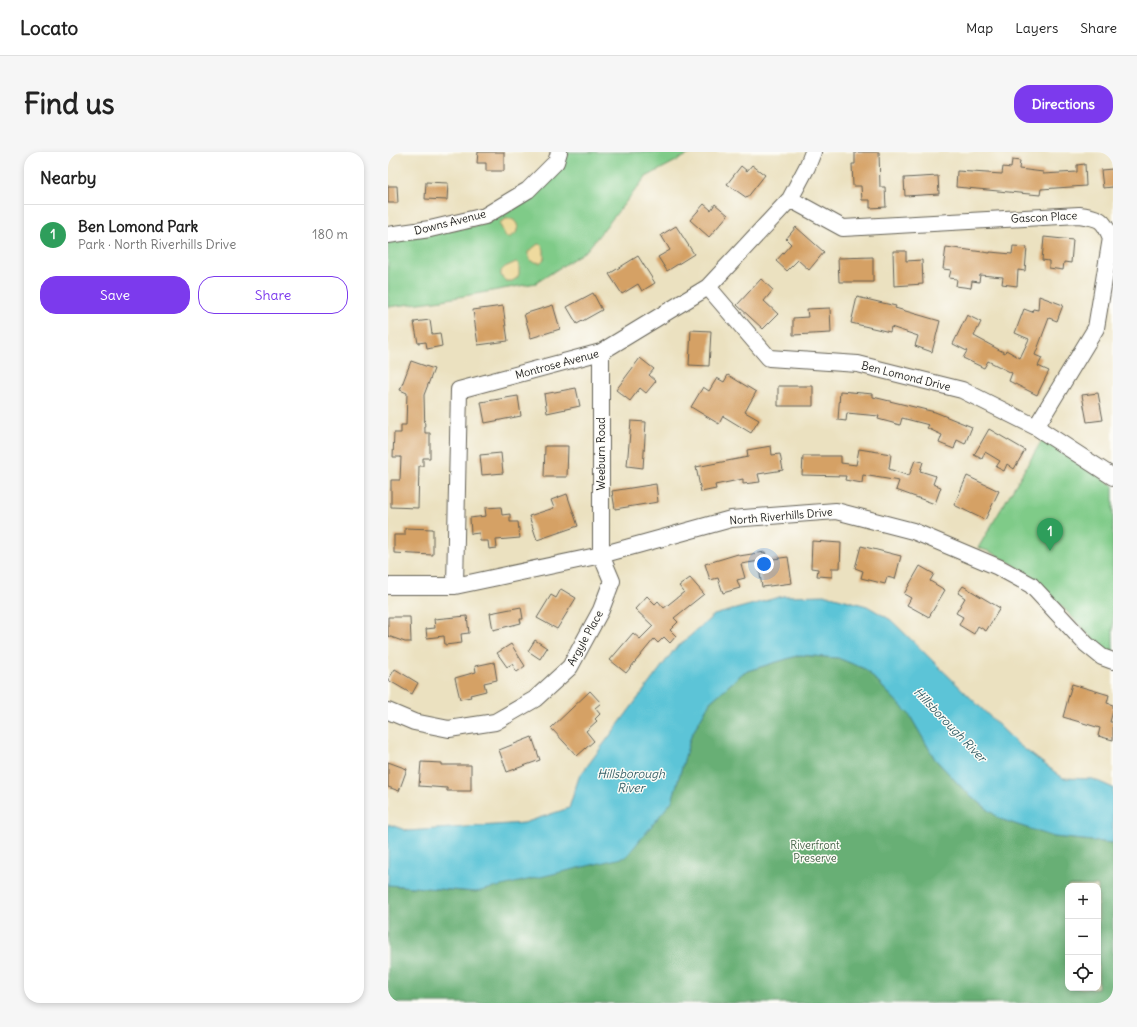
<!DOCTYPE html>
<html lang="en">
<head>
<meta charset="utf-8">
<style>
  :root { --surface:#fff; --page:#f6f6f6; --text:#222; --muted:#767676; --line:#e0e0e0; --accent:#7c3aed }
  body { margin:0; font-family:Delius,sans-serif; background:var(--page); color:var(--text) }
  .controls { position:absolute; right:12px; bottom:12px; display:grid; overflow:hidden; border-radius:8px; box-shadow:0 2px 6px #0003 }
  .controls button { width:36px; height:36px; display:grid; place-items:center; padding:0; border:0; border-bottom:1px solid var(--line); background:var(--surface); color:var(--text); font:20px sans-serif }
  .you { position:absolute; left:376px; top:412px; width:14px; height:14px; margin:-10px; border:3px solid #fff; border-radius:50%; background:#1a73e8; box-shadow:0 0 0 6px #1a73e833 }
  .badge { display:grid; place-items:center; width:26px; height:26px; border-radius:50%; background:var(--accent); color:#fff; font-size:13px; font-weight:700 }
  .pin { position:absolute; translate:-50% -33px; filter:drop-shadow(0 1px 2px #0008) }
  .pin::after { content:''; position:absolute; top:21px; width:14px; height:12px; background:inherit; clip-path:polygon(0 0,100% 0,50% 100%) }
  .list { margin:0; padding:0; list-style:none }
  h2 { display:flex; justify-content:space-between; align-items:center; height:52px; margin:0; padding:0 16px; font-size:17px }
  h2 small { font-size:13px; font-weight:400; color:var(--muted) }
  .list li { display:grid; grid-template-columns:26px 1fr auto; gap:12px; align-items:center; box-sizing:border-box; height:60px; padding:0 16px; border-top:1px solid var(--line) }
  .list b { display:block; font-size:15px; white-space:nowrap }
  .list p { margin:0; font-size:13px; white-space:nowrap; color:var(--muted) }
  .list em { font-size:13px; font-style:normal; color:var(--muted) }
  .actions { display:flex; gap:8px; padding:12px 16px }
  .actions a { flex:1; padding:9px 0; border:1px solid var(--accent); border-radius:16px; text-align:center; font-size:14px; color:var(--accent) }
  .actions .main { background:var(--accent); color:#fff }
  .icon { flex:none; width:22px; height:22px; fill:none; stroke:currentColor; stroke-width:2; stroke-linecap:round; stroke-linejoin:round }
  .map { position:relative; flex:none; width:725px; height:851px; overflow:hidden; border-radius:16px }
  header { display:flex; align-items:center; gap:24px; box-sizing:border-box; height:56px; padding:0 20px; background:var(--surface); border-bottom:1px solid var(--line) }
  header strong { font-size:19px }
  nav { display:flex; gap:22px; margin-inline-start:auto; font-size:14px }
  .intro { display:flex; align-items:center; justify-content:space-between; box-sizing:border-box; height:96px; padding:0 24px }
  h1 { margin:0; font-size:28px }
  .button { padding:10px 18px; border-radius:16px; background:var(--accent); color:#fff; font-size:14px; font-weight:700 }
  main { display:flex; gap:24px; padding:0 24px }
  aside { flex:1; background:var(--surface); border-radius:16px; box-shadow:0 2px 6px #0003 }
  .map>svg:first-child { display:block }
  .green { fill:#7fcb88; stroke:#4e7452 }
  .forest { fill:#67af74; stroke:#426648; fill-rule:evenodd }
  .sand { fill:#eeda9e; stroke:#857b5d }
  .water { fill:#5bc4d7; stroke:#3c707a }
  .building { fill:#d5a165 }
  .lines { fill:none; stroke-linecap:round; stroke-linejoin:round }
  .minor-casing { stroke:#646155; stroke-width:18 }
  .minor { stroke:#fff; stroke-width:16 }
  .labels { text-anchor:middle; stroke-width:3; stroke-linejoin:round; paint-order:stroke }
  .street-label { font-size:11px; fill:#1c1c1c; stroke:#fdfcf7 }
  .park-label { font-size:11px; fill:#446247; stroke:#fdfcf7 }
  .water-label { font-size:12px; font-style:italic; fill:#355f67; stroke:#fdfcf7 }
</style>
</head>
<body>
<header>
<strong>Locato</strong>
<nav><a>Map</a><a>Layers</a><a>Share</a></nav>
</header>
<div class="intro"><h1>Find us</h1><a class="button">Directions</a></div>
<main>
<aside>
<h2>Nearby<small></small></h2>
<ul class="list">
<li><span class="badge" style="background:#2e9e5b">1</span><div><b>Ben Lomond Park</b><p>Park · North Riverhills Drive</p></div><em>180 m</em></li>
</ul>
<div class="actions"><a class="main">Save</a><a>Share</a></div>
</aside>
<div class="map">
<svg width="725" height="851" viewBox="0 0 725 851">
  <rect width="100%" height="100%" fill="#fdfcf7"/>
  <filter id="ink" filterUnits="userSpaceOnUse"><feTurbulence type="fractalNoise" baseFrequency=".025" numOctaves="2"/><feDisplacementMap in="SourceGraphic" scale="8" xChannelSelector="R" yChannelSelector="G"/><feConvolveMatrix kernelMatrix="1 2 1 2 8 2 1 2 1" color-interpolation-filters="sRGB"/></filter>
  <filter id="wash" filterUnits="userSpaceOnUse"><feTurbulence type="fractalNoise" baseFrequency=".012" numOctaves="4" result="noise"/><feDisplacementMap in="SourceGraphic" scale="16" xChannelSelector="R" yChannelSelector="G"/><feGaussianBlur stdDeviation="0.9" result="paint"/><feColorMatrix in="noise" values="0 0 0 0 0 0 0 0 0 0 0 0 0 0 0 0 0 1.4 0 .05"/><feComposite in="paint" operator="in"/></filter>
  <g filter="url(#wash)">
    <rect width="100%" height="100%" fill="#ebe1c0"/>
    <path class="green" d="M 180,0 L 305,0 L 258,25 L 199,98 L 148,131 L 54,148 L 0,155 L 0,89 C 20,85 40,82 60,79 C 69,77 79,76 87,74 C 120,65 168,32 180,0 Z
      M 654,288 L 725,333 L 725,504 C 709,494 698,479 685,466 C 663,443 639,418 610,404 C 604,400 597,398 590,396 Z"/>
    <path class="forest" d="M 412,503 L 450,506 L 477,517 L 521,562 L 547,607 L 577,639 L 612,667 L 666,685 L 725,691 L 725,851 L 0,851 L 0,733 L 88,740 L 284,649 L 303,584 L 322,550 L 356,520 ZM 680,734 L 710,734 L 710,836 L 680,836 Z"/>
    <path class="sand" d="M 118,67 C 125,66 128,69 130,75 L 128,81 L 123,85 L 118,85 L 111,71 Z
      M 150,92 L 154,93 L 156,98 L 156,107 L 152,111 L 143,109 L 140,102 L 140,100 Z
      M 128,110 L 131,112 L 131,122 L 129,126 L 124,129 L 118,129 L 113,124 L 113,119 L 117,115 Z"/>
    <path class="water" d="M 439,443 L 479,454 L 503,468 L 631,593 L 675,626 L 705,627 L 725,636 L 725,691 L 666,685 L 612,667 L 577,639 L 547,607 L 521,562 L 477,517 L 450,506 L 412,503 L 356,520 L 322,550 L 303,584 L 284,649 L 238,705 L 88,740 L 0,733 L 0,672 L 20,679 L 136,671 L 181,656 L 191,625 L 286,498 L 326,463 L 395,444 Z"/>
    <g id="blocks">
      <path class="building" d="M 90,0 L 116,0 L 116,19 L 98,19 L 98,11 L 89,11 Z
        M 467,0 L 491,0 L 492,35 L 497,35 L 498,55 L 482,56 L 482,48 L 474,48 L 473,34 L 465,34 L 464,12 L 467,12 Z
        M 624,8 L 632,9 L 631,17 L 655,20 L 655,22 L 689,20 L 689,13 L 697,12 L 698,34 L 653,37 L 652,43 L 568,35 L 569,19 L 614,22 L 615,15 L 623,16 Z
        M 364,13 L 377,23 L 359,46 L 339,32 L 353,14 L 359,19 Z
        M 725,17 L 725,35 L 715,36 L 713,18 Z
        M 550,24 L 551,42 L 517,44 L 516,26 Z
        M 38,30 L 60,31 L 59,48 L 37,47 Z
        M 0,34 L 9,34 L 10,51 L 0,51 Z
        M 316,52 L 323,58 L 327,52 L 340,63 L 321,85 L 302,68 Z
        M 288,74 L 306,102 L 279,119 L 270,105 L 282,98 L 273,83 Z
        M 408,75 L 436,100 L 421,118 L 410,108 L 399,119 L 388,109 L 403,92 L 398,87 Z
        M 656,85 L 685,88 L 683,111 L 676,110 L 675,118 L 661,116 L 661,109 L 654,108 Z
        M 625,94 L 639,95 L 637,119 L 630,118 L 629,134 L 614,132 L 615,125 L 592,123 L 591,130 L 584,129 L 583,136 L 568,134 L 569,127 L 561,126 L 563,118 L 555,117 L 558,95 L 602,101 L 602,100 L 624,102 Z
        M 505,99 L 518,99 L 518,109 L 534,108 L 535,132 L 506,134 Z
        M 250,104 L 267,131 L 254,139 L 250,132 L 234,142 L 221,122 Z
        M 485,105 L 485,130 L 451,130 L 450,106 Z
        M 373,127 L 385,138 L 376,149 L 390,162 L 375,177 L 349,153 Z
        M 205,141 L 214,158 L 189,172 L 179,155 Z
        M 651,144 L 675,153 L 669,169 L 661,166 L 647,203 L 654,206 L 650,214 L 661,219 L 649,243 L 621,229 L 624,221 L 600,209 L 596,216 L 575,206 L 579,199 L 565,192 L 579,163 L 593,170 L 586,184 L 617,201 L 618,198 L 632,206 L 641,187 L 627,181 L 636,157 L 644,160 L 645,157 L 650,158 Z
        M 469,145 L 508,154 L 507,156 L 552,169 L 544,200 L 527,194 L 530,184 L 503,175 L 502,180 L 463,171 Z
        M 165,153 L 172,177 L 143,186 L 136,162 Z
        M 115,154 L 120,189 L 90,193 L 85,158 Z
        M 442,156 L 443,181 L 405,183 L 405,166 L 420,165 L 419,157 Z
        M 42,168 L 44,182 L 52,181 L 54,194 L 39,197 L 38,190 L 30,191 L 26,170 Z
        M 303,178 L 323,179 L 321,214 L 301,213 Z
        M 252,206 L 266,217 L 261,223 L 268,229 L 258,241 L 252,236 L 242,249 L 228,238 Z
        M 23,209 L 46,217 L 36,243 L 37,281 L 42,281 L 42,306 L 35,306 L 35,314 L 31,314 L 30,356 L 3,355 L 3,328 L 12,328 L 13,305 L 5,305 L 6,281 L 13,281 L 13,273 L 18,273 L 19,241 L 12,238 Z
        M 340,223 L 368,240 L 357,260 L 371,268 L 363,281 L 335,264 L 331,272 L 303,255 L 315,235 L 321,239 L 329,226 L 336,230 Z
        M 390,234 L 425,234 L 425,254 L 390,254 Z
        M 188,236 L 192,254 L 159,261 L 156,242 Z
        M 452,239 L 485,242 L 485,245 L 547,260 L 584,275 L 577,292 L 569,288 L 566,297 L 551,291 L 554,283 L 539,276 L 541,273 L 514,266 L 512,273 L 490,267 L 491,264 L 459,261 L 458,269 L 450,268 Z
        M 710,241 L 715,268 L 699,270 L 694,243 Z
        M 130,244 L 133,264 L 97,271 L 93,250 Z
        M 243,269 L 258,270 L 255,316 L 239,314 Z
        M 601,277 L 637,298 L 626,317 L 619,312 L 616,319 L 608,315 L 612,309 L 597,300 L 594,307 L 586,303 Z
        M 157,294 L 180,294 L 179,325 L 156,325 Z
        M 383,294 L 384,303 L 392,302 L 395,318 L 370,322 L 372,330 L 355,332 L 355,327 L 327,333 L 328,337 L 313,340 L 308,315 L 360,305 L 359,298 Z
        M 471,297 L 503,302 L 501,317 L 521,324 L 527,308 L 535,310 L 532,319 L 548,324 L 545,332 L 553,335 L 547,352 L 508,338 L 511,329 L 475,323 L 474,331 L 457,328 L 458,324 L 414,323 L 415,304 L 453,304 L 453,311 L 468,313 Z
        M 113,301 L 115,321 L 94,323 L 92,303 Z
        M 579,324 L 611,339 L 597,368 L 566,353 Z
        M 268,332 L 270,350 L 227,357 L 224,339 Z
        M 179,342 L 190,374 L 149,388 L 141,364 L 166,356 L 163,348 Z
        M 113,355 L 114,363 L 122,362 L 122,370 L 130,370 L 132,386 L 108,388 L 109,396 L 101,397 L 100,389 L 92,389 L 91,381 L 83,382 L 82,366 L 98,364 L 97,356 Z
        M 17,376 L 45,377 L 45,403 L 6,401 L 6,383 L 17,383 Z
        M 424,389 L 453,391 L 452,416 L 444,416 L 444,425 L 429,424 L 430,417 L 423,416 Z
        M 473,394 L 513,404 L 507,427 L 499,425 L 497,432 L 473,426 L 475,419 L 467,416 Z
        M 377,400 L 378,408 L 353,412 L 357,426 L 349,428 L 352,436 L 335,441 L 330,426 L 322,428 L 317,412 L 350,402 L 351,404 Z
        M 400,405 L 404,431 L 374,435 L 370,409 Z
        M 532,414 L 546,422 L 542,429 L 557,438 L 541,465 L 519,453 L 523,446 L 516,442 Z
        M 302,426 L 316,442 L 286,466 L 290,470 L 282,478 L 288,484 L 282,491 L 276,485 L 270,491 L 266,487 L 238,521 L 222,508 L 245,481 L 252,487 L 265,474 L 247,457 L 259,444 L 267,452 L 270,449 L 276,456 L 296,440 L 291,434 Z
        M 575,434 L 612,456 L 598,479 L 590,474 L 586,482 L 571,473 L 575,465 L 568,461 L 577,446 L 570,441 Z
        M 173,437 L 188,446 L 169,477 L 149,466 L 163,443 L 168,446 Z
        M 133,455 L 135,467 L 132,467 L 133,471 L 105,478 L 102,461 Z
        M 79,464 L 81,481 L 73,482 L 74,491 L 57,493 L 56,484 L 39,486 L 38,477 L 47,476 L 46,467 Z
        M 0,465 L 22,465 L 23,490 L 17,490 L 0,484 Z
        M 147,488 L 159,496 L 152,507 L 140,499 Z
        M 123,492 L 137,514 L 129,520 L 124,512 L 119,515 L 109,501 Z
        M 106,510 L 109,528 L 96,531 L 98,539 L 82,543 L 83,545 L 72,547 L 67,526 L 88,520 L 87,514 Z
        M 7,517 L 30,531 L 24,542 L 0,528 Z
        M 684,532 L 721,543 L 719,551 L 725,553 L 725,559 L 722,570 L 725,570 L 725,588 L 710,584 L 712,576 L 675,565 Z
        M 202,539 L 213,551 L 207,556 L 212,562 L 207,567 L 209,569 L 198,579 L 206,589 L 189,604 L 163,576 Z
        M 144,585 L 152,608 L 119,620 L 111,598 Z
        M 0,610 L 19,617 L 11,639 L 0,635 Z
        M 33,610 L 54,611 L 54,613 L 83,613 L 83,639 L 59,639 L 59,636 L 31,634 Z"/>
    </g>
  </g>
  <g filter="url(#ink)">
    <use href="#blocks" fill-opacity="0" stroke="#646155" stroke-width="1"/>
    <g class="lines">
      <defs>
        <path id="minor" d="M 402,47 L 455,76 L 691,63 C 711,66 715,66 723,86 L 708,176 L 648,275
          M 0,83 L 42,77 L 97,64 L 140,38 L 168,10 L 171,0
          M 320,135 L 381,206 L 470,212 L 574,238 L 648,275 L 725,325
          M 0,434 L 67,434 L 213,403 L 343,367 L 448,359 L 525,379 L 610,415 L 643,433 L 698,492 L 714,505 L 725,509
          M 67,434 L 71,238 L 213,200 L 320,135 L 402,47 L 419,15 L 425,0
          M 0,559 L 26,570 L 61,577 L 107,570 L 147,547 L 182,515 L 213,458 L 224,429 L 213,403 L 213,200"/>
      </defs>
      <use href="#minor" class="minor-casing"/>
      <use href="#minor" class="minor"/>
    </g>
  </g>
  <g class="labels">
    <g class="street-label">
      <text transform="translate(656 65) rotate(-3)" y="4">Gascon Place</text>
      <text transform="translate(62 70) rotate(-14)" y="4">Downs Avenue</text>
      <text transform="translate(169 212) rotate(-15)" y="4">Montrose Avenue</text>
      <text transform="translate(518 224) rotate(14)" y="4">Ben Lomond Drive</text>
      <text transform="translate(213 302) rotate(-90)" y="4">Weeburn Road</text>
      <text transform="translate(393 364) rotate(-5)" y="4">North Riverhills Drive</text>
      <text transform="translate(197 486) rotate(-61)" y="4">Argyle Place</text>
    </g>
    <g class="park-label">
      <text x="427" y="697">Riverfront<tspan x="427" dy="13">Preserve</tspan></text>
    </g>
    <g class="water-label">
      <text transform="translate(562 573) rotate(46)" y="4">Hillsborough River</text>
      <text x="243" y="626">Hillsborough<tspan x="243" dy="14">River</tspan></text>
    </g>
  </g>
</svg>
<div class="controls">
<button>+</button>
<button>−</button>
<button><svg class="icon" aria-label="locate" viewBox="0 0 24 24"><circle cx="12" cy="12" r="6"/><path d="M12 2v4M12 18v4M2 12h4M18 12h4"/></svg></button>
</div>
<div class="you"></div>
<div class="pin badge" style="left:662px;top:399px;background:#2e9e5b">1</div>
</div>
</main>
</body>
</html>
